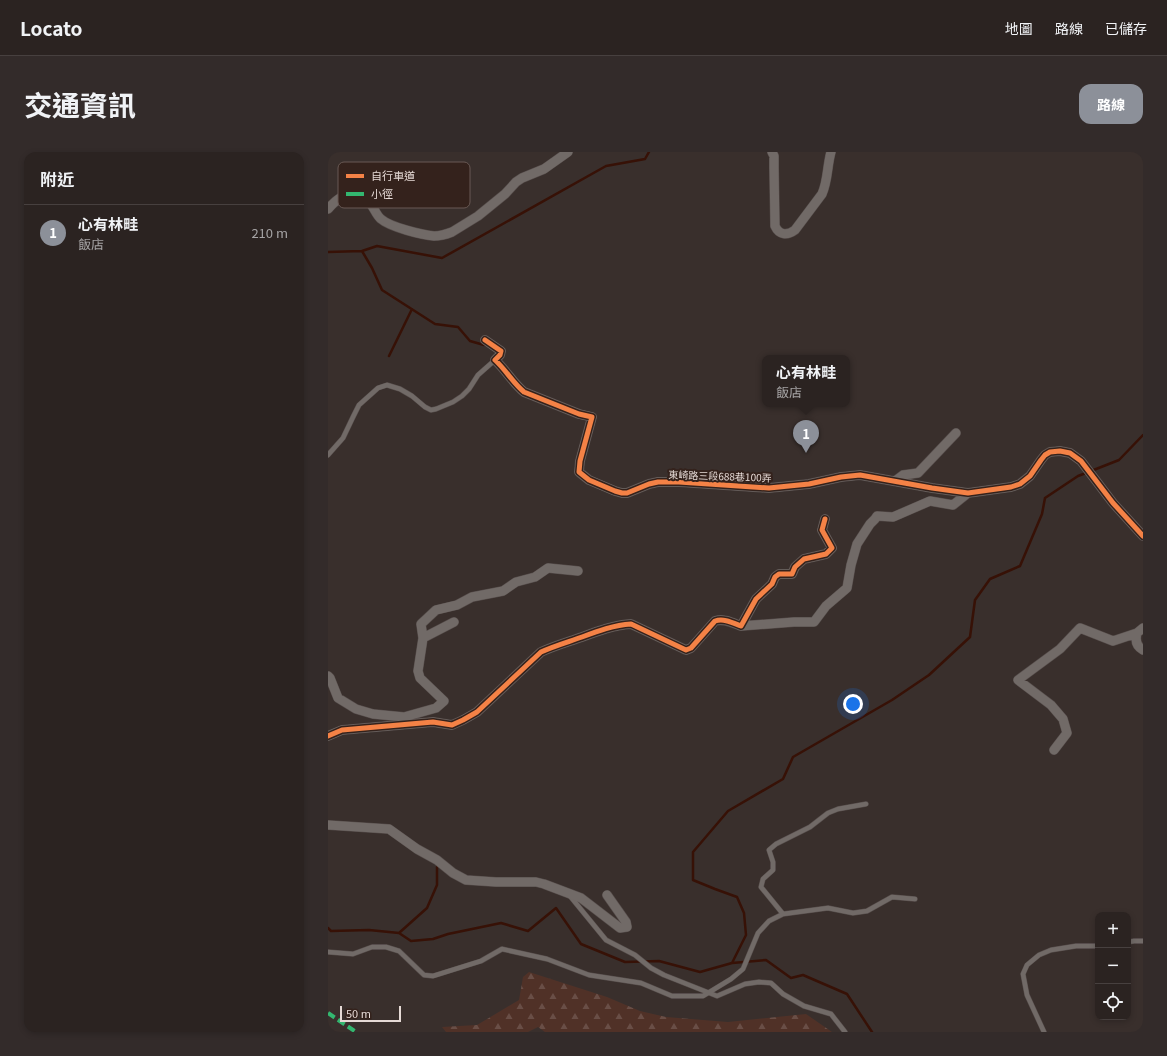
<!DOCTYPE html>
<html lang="zh-TW">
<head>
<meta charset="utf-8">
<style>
  :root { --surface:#2b2321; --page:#332b2a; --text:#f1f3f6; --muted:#a6a4a5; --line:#47403f; --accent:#8c9099 }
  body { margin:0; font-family:Georgia,"Noto Sans TC",serif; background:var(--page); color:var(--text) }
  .controls { position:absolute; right:12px; bottom:12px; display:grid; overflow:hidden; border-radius:8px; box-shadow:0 2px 6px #0003 }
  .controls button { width:36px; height:36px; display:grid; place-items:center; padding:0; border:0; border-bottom:1px solid var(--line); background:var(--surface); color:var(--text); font:20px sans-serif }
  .scale { position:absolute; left:12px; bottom:10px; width:61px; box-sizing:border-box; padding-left:4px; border:2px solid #e6dad6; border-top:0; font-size:11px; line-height:14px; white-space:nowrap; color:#e6dad6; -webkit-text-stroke:3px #34221c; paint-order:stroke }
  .you { position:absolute; left:525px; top:552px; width:14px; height:14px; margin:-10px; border:3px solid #fff; border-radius:50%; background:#1a73e8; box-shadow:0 0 0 6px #1a73e833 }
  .badge { display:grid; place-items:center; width:26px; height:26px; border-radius:50%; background:var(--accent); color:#fff; font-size:13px; font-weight:700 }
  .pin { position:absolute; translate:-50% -33px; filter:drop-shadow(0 1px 2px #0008) }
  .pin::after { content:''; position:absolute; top:21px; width:14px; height:12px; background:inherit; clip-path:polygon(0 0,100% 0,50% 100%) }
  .popup { position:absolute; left:434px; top:203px; width:88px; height:52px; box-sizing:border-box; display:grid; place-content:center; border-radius:8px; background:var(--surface); filter:drop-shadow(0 1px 3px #0005); font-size:13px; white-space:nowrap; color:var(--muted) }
  .popup b { font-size:15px; color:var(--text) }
  .popup::after { content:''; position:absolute; left:50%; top:100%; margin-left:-8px; border:8px solid transparent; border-top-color:var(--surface) }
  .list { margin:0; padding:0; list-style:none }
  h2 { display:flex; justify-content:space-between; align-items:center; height:52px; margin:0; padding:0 16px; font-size:17px }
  h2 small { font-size:13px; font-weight:400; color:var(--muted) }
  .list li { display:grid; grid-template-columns:26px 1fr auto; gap:12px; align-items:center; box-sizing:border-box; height:56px; padding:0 16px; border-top:1px solid var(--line) }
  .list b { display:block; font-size:15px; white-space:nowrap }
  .list p { margin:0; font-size:13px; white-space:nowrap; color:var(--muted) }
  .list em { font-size:13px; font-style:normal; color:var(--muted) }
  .icon { flex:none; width:22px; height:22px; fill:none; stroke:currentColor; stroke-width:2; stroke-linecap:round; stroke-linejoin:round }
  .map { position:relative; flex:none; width:815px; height:880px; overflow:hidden; border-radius:12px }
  header { display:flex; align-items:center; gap:24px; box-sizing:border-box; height:56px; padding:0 20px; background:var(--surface); border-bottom:1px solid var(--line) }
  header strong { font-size:19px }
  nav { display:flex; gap:22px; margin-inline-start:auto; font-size:14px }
  .intro { display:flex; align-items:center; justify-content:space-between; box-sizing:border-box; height:96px; padding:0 24px }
  h1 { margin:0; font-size:28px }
  .button { padding:10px 18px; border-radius:12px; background:var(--accent); color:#fff; font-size:14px; font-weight:700 }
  main { display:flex; gap:24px; padding:0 24px }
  aside { flex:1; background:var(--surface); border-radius:12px; box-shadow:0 2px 6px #0003 }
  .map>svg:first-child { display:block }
  .forest { fill:url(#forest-firs) }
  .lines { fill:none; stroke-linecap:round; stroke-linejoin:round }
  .stream { stroke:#371106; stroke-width:2.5 }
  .service-casing { stroke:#574e4c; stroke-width:5.5 }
  .minor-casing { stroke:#574e4c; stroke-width:10 }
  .service { stroke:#716a67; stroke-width:4.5 }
  .minor { stroke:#716a67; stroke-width:9 }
  .quiet { stroke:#33b770; stroke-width:4; stroke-dasharray:8 4; stroke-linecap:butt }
  .cycleway-casing { stroke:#34221c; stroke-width:8 }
  .cycleway { stroke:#f48246; stroke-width:5 }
  .labels { text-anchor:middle; stroke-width:4; stroke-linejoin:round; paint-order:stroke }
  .street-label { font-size:10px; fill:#e6dad6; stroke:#34221c }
  .key { fill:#34221c; stroke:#695954; stroke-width:1 }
  .key-label { font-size:11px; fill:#e6dad6 }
</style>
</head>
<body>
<header>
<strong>Locato</strong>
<nav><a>地圖</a><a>路線</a><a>已儲存</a></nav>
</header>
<div class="intro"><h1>交通資訊</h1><a class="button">路線</a></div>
<main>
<aside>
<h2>附近<small></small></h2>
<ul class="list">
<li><span class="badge">1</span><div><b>心有林畦</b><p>飯店</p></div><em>210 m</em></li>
</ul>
</aside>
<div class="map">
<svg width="815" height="880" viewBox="0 0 815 880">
  <defs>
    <pattern id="forest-firs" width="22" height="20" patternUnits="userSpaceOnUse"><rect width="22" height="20" fill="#503127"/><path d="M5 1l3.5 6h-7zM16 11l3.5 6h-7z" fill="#694e46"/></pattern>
  </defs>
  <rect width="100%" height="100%" fill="#392f2c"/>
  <path class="forest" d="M 201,820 L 279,845 L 312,859 L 338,865 L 400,870 L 478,862 L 504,880 L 217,880 L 210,875 L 200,880 L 118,880 L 114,875 L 149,873 L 191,848 L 195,825 Z"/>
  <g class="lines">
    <path class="stream" d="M 34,99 L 44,116 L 54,138 L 107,172 L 130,175 L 142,189 L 156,193
      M 0,100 L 34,99 L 49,94 L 114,106 L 278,14 L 317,7 L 321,0
      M 61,204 L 84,157
      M 763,319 L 791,308 L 815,283
      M 0,776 L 3,779 L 41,778 L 71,781 L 83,789 L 105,787 L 120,782 L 173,771 L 200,779 L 228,756 L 253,792 L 297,810 L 331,809 L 372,820 L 404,811 L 438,808 L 463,826 L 475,823 L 519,842 L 544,880
      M 71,781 L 99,756 L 109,733 L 109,715
      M 404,811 L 418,783 L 416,761 L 409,745 L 387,737 L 365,728 L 365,700 L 400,659 L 455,627 L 465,605 L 564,548 L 601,523 L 642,485 L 647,448 L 662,427 L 692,414 L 714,362 L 717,346 L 750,324 L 758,321"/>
    <defs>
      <path id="service" d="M 0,303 L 15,286 L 25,265 L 31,253 L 50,236 L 59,233 L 72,237 L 84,244 L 97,255 L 103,258 L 108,257 L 125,250 L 134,244 L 141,237 L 150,223 L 167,208
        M 242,744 L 278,788 L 307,803 L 323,816 L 336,823 L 389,844 L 417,832 L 431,830 L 443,831 L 455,842 L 476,854 L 503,862 L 517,880
        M 455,762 L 433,735 L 435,727 L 445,718 L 445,710 L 441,698 L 448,692 L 482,675 L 500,661 L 510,657 L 538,652
        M 800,790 L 806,789 L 815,789
        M 0,800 L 25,802 L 44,795 L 58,795 L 71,799 L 96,823 L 105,824 L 153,809 L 174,797 L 219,807 L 261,823 L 313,831 L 344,844 L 375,844 L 403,827 L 415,817 L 430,781 L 441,769 L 455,762 L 500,756 L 525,761 L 539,759 L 564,745 L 587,747
        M 716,880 L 699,843 L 695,822 L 699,813 L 711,803 L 723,798 L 748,794 L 770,794"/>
      <path id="minor" d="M 444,0 L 446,4 L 446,15 L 447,74 C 451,83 459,84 467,78 L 494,42 C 500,29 499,14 503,0
        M 0,57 C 10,45 28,33 41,50 C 46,55 48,63 53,67 C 62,75 94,83 106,84 C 112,84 119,82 124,80 L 150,64 L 177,42 L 188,30 L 194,26 L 216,17 L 240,0
        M 157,188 L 173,199 L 172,203 L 167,208 C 178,218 185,231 196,240 L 251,262 L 264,265 L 252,309 L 251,320 L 261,328 L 287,339 L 294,341 L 299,341 L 321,332 L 330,330 L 351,330 L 441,336 L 481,332 L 513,325 L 532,323 L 604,336 L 640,341 L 683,335 L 692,332 L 702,324 L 713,308 L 717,303 L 722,300 L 732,299 L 742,301 L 753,309 L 785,351 L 815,384
        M 567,329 L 575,323 L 590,321 L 628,281
        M 413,474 L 466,470 L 486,470 L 498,454 L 519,436 L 523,413 L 529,392 L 542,372 L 547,367 L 549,364 L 565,365 L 602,349 L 625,353 L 640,341
        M 809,481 C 807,488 808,494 815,498
        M 95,486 L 126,470
        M 0,524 L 2,526 L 10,546 L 28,557 L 45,562 L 76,565 L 108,556 L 116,549 L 92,526 L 90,519 L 95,486 L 93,472 L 108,458 L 129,453 L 144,445 L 175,439 L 188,430 L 207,425 L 220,416 L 250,419
        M 0,584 L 14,578 L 105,570 L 124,573 L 135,568 L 149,560 L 213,500 C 226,494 240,490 254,485 C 270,479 286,473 303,472 L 358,498 L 363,496 L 387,469 C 396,466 405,471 413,474 L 428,447 L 444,432 L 447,425 L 451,422 L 464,422 L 467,415 L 476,407 L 498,402 L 504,396 L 494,378 L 497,367
        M 726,598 L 739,581 L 735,567 L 723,553 L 690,528 L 732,497 L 752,476 L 785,489 L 809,481 L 815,476
        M 0,673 L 61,677 L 89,697 L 109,708 L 125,721 L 138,728 L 168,730 L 208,730 L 216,732 L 253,746 L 292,776 L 299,775 L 298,770 L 279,743"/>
    </defs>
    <use href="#service" class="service-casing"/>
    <use href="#minor" class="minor-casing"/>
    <use href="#service" class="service"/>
    <use href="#minor" class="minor"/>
    <path class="quiet" d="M 0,861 L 28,880"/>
    <defs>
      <path id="cycleway" d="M 157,188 L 173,199 L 172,203 L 167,208 C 178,218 185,231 196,240 L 251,262 L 264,265 L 252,309 L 251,320 L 261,328 L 287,339 L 294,341 L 299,341 L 321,332 L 330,330 L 351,330 L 441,336 L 481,332 L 513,325 L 532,323 L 604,336 L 640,341 L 683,335 L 692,332 L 702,324 L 713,308 L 717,303 L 722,300 L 732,299 L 742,301 L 753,309 L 785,351 L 815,384
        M 0,584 L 14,578 L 105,570 L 124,573 L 135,568 L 149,560 L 213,500 C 226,494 240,490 254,485 C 270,479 286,473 303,472 L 358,498 L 363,496 L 387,469 C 396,466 405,471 413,474 L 428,447 L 444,432 L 447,425 L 451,422 L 464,422 L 467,415 L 476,407 L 498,402 L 504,396 L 494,378 L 497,367"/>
    </defs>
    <use href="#cycleway" class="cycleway-casing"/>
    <use href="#cycleway" class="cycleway"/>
  </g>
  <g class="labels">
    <g class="street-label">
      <text transform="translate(392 324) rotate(2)" y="4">東崎路三段688巷100弄</text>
    </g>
  </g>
  <rect x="10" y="10" width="132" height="46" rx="6" class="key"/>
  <rect x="18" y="22" width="18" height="4" fill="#f48246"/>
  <rect x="18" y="40" width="18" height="4" fill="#33b770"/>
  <g class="key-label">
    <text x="43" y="28">自行車道</text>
    <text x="43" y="46">小徑</text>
  </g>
</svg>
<div class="controls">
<button>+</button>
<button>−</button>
<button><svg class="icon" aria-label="locate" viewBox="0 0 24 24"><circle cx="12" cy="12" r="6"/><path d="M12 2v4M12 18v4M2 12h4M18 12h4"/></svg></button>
</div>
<div class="scale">50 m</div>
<div class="you"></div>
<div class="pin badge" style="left:478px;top:301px">1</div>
<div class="popup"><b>心有林畦</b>飯店</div>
</div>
</main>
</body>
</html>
